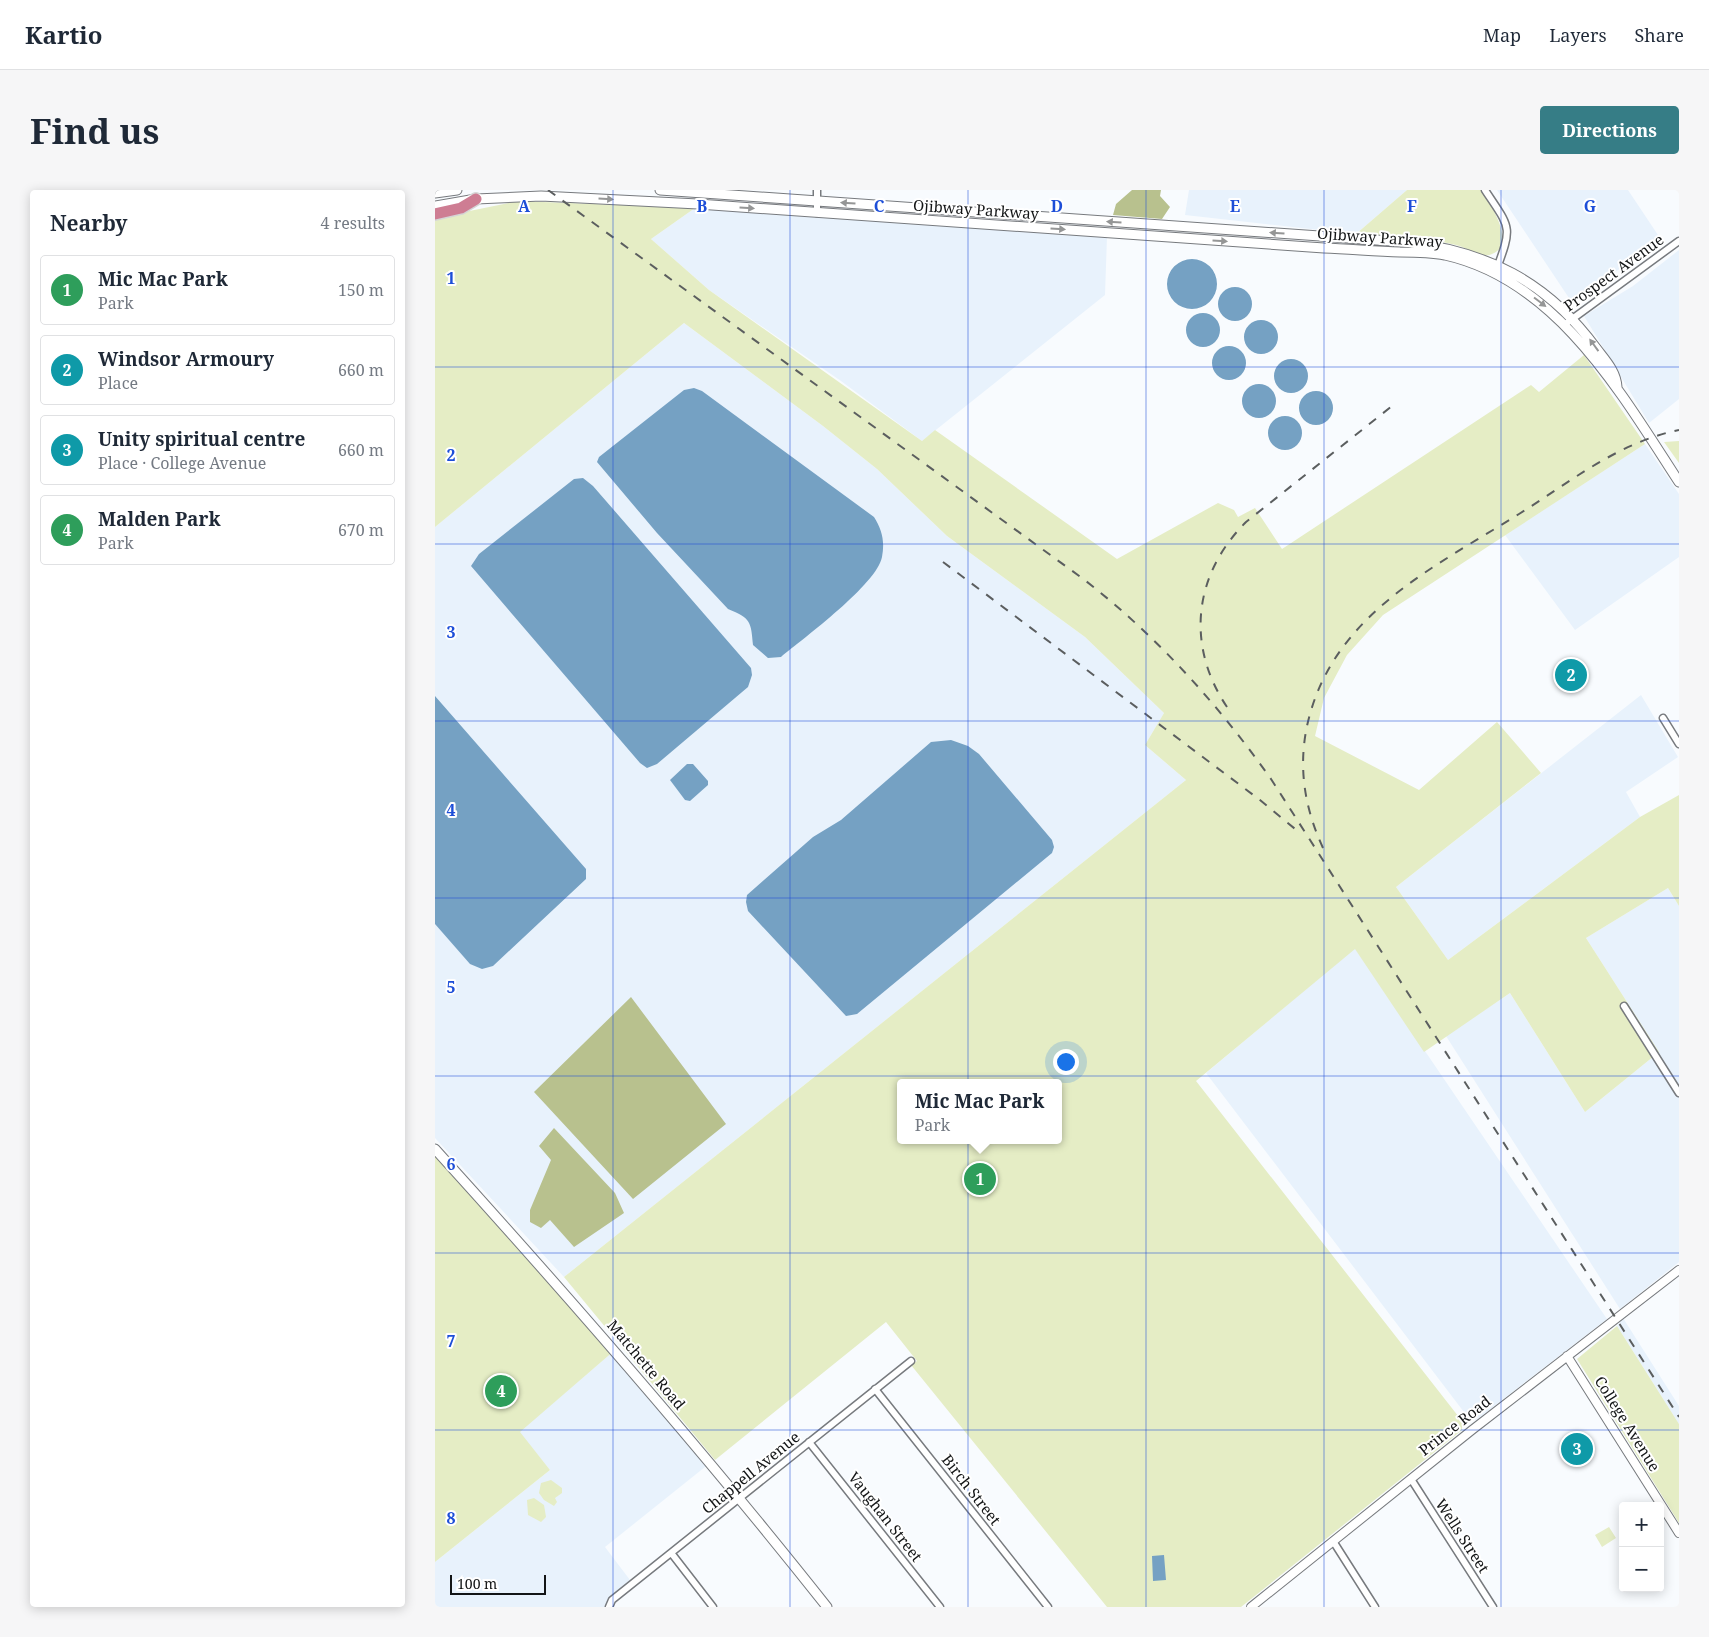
<!DOCTYPE html>
<html lang="en">
<head>
<meta charset="utf-8">
<style>
  :root { --surface:#fff; --page:#f6f6f7; --text:#1f2937; --muted:#747a83; --line:#e0e1e3; --accent:#367d86 }
  body { margin:0; font-family:"Noto Serif",serif; background:var(--page); color:var(--text) }
  .controls { position:absolute; right:15px; bottom:15px; display:grid; overflow:hidden; border-radius:5px; box-shadow:0 2px 12px #0003 }
  .controls button { width:45px; height:45px; display:grid; place-items:center; padding:0; border:0; border-bottom:1px solid var(--line); background:var(--surface); color:var(--text); font:25px sans-serif }
  .scale { position:absolute; left:15px; bottom:12px; width:96px; box-sizing:border-box; padding-left:5px; border:2px solid #131516; border-top:0; font-size:14px; line-height:18px; white-space:nowrap; color:#131516; -webkit-text-stroke:4px #fff; paint-order:stroke }
  .you { position:absolute; left:630px; top:871px; width:18px; height:18px; margin:-12px; border:4px solid #fff; border-radius:50%; background:#1a73e8; box-shadow:0 0 0 8px #1a73e833 }
  .badge { display:grid; place-items:center; width:32px; height:32px; border-radius:50%; background:var(--accent); color:#fff; font-size:16px; font-weight:700 }
  .pin { position:absolute; translate:-50% -50%; border:2px solid #fff; box-shadow:0 1px 5px #0006 }
  .popup { position:absolute; left:462px; top:889px; width:165px; height:65px; box-sizing:border-box; display:grid; place-content:center; border-radius:5px; background:var(--surface); filter:drop-shadow(0 1px 4px #0005); font-size:16px; white-space:nowrap; color:var(--muted) }
  .popup b { font-size:19px; color:var(--text) }
  .popup::after { content:''; position:absolute; left:50%; top:100%; margin-left:-10px; border:10px solid transparent; border-top-color:var(--surface) }
  .list { margin:0; padding:0; list-style:none }
  h2 { display:flex; justify-content:space-between; align-items:center; height:65px; margin:0; padding:0 20px; font-size:21px }
  h2 small { font-size:16px; font-weight:400; color:var(--muted) }
  .list li { display:grid; grid-template-columns:32px 1fr auto; gap:15px; align-items:center; box-sizing:border-box; height:70px; margin:0 10px 10px; padding:0 10px; border:1px solid var(--line); border-radius:5px }
  .list b { display:block; font-size:19px; white-space:nowrap }
  .list p { margin:0; font-size:16px; white-space:nowrap; color:var(--muted) }
  .list em { font-size:16px; font-style:normal; color:var(--muted) }
  .map { position:relative; flex:none; width:1244px; height:1417px; overflow:hidden; border-radius:5px }
  header { display:flex; align-items:center; gap:30px; box-sizing:border-box; height:70px; padding:0 25px; background:var(--surface); border-bottom:1px solid var(--line) }
  header strong { font-size:24px }
  nav { display:flex; gap:28px; margin-inline-start:auto; font-size:18px }
  .intro { display:flex; align-items:center; justify-content:space-between; box-sizing:border-box; height:120px; padding:0 30px }
  h1 { margin:0; font-size:35px }
  .button { padding:12px 22px; border-radius:5px; background:var(--accent); color:#fff; font-size:18px; font-weight:700 }
  main { display:flex; gap:30px; padding:0 30px }
  aside { flex:1; background:var(--surface); border-radius:5px; box-shadow:0 2px 12px #0003 }
  .map>svg:first-child { display:block }
  .built { fill:#e8f2fc }
  .green { fill:#e5edc5; fill-rule:evenodd }
  .forest { fill:#b8c18e }
  .water { fill:#75a1c3 }
  .lines { fill:none; stroke-linecap:round; stroke-linejoin:round }
  .minor-casing { stroke:#777a7e; stroke-width:9 }
  .tertiary-casing { stroke:#777a7e; stroke-width:10 }
  .secondary-casing { stroke:#777a7e; stroke-width:11 }
  .motorway-casing { stroke:#d5d5d5; stroke-width:14 }
  .minor { stroke:#fff; stroke-width:6 }
  .tertiary { stroke:#fff; stroke-width:8 }
  .secondary { stroke:#fff; stroke-width:9 }
  .motorway { stroke:#ce7d93; stroke-width:11 }
  .rail { stroke:#5b5e5f; stroke-width:2; stroke-dasharray:9 9; stroke-linecap:butt }
  .oneway { fill:#959696 }
  .grid { fill:none; stroke:#1d4ed8; stroke-width:1; stroke-opacity:0.55 }
  .labels { text-anchor:middle; stroke-width:4; stroke-linejoin:round; paint-order:stroke }
  .street-label { font-size:15px; fill:#131516; stroke:#fff }
  .grid-label { font-size:16px; text-anchor:middle; font-weight:bold; fill:#1d4ed8; stroke:#fff; stroke-width:4; stroke-linejoin:round; paint-order:stroke }
</style>
</head>
<body>
<header>
<strong>Kartio</strong>
<nav><a>Map</a><a>Layers</a><a>Share</a></nav>
</header>
<div class="intro"><h1>Find us</h1><a class="button">Directions</a></div>
<main>
<aside>
<h2>Nearby<small>4 results</small></h2>
<ul class="list">
<li><span class="badge" style="background:#2e9e5b">1</span><div><b>Mic Mac Park</b><p>Park</p></div><em>150 m</em></li>
<li><span class="badge" style="background:#0f9aa8">2</span><div><b>Windsor Armoury</b><p>Place</p></div><em>660 m</em></li>
<li><span class="badge" style="background:#0f9aa8">3</span><div><b>Unity spiritual centre</b><p>Place · College Avenue</p></div><em>660 m</em></li>
<li><span class="badge" style="background:#2e9e5b">4</span><div><b>Malden Park</b><p>Park</p></div><em>670 m</em></li>
</ul>
</aside>
<div class="map">
<svg width="1244" height="1417" viewBox="0 0 1244 1417">
  <rect width="100%" height="100%" fill="#f8fbfe"/>
  <path class="built" d="M 754,0 L 972,0 L 921,44 L 750,25 Z
    M 1062,0 L 1193,0 L 1227,51 L 1136,111 Z
    M 260,18 L 672,47 L 670,105 L 487,251 L 406,191 L 274,100 L 216,49 Z
    M 1244,60 L 1244,209 L 1214,233 L 1149,126 L 1198,96 Z
    M 249,133 L 388,236 L 442,279 L 512,346 L 650,447 L 729,523 L 710,555 L 751,590 L 129,1087 L 0,948 L 0,337 Z
    M 1210,254 L 1244,304 L 1244,367 L 1140,440 L 1070,345 Z
    M 1206,505 L 1243,567 L 1191,602 L 1205,627 L 1013,770 L 961,697 Z
    M 1233,698 L 1244,716 L 1244,1072 L 1185,1119 L 1011,846 L 1075,803 L 1150,922 L 1224,862 L 1151,748 Z
    M 920,758 L 1172,1129 L 1041,1230 L 1035,1230 L 771,883 Z
    M 1188,1128 L 1244,1216 L 1244,1234 L 1182,1136 Z
    M 180,1160 L 275,1273 L 170,1357 L 195,1390 L 177,1405 L 171,1413 L 172,1417 L 0,1417 L 0,1372 L 115,1280 L 84,1242 Z"/>
  <path class="green" d="M 972,0 L 1046,0 C 1054,12 1083,54 1057,64 C 1047,69 1031,57 1021,55 C 988,47 954,46 921,44 Z
    M 83,11 L 260,18 L 216,49 L 274,100 L 487,251 L 500,240 L 682,369 L 783,313 L 799,320 L 803,327 L 820,318 L 847,359 L 1096,195 L 1104,202 L 1149,165 L 1210,254 L 948,425 L 912,465 L 889,508 L 880,546 L 984,600 L 1062,532 L 1106,583 L 961,697 L 1013,770 L 1205,627 L 1244,605 L 1244,716 L 1233,698 L 1151,748 L 1224,862 L 1150,922 L 1075,803 L 989,862 L 920,759 L 761,891 L 1027,1231 L 1027,1240 L 806,1417 L 672,1417 L 476,1175 L 482,1171 L 451,1132 L 280,1270 L 129,1087 L 751,590 L 710,555 L 729,523 L 650,447 L 512,346 L 442,279 L 388,236 L 249,133 L 0,337 L 0,28 ZM 466,893 L 624,893 L 624,950 L 466,950 Z
    M 1244,251 L 1244,273 L 1229,252 Z
    M 0,955 L 180,1160 L 85,1242 L 115,1280 L 0,1372 Z
    M 1182,1136 L 1244,1234 L 1244,1333 L 1142,1169 Z
    M 116,1290 L 127,1298 L 127,1303 L 120,1308 L 122,1312 L 119,1316 L 109,1310 L 104,1303 L 106,1293 Z
    M 99,1308 L 109,1315 L 111,1327 L 106,1332 L 93,1325 L 92,1310 Z
    M 1174,1337 L 1181,1348 L 1167,1357 L 1160,1345 Z"/>
  <path class="forest" d="M 697,0 L 726,0 L 725,6 L 735,17 L 727,29 L 678,25 L 681,14 Z
    M 196,807 L 291,934 L 198,1009 L 99,902 Z
    M 119,938 L 180,1003 L 189,1023 L 139,1057 L 115,1030 L 106,1038 L 95,1032 L 95,1020 L 116,970 L 104,956 Z"/>
  <path class="water" d="M732 94a25 25 0 1 1 50 0a25 25 0 1 1-50 0Z
    M783 114a17 17 0 1 1 34 0a17 17 0 1 1-34 0Z
    M751 140a17 17 0 1 1 34 0a17 17 0 1 1-34 0Z
    M809 147a17 17 0 1 1 34 0a17 17 0 1 1-34 0Z
    M777 173a17 17 0 1 1 34 0a17 17 0 1 1-34 0Z
    M839 186a17 17 0 1 1 34 0a17 17 0 1 1-34 0Z
    M807 211a17 17 0 1 1 34 0a17 17 0 1 1-34 0Z
    M 259,198 L 267,201 L 439,327 C 447,340 450,351 447,367 C 442,394 369,448 346,467 L 333,468 L 318,455 C 316,432 316,428 293,419 L 222,343 L 162,272 L 164,267 L 249,200 Z
    M864 218a17 17 0 1 1 34 0a17 17 0 1 1-34 0Z
    M833 243a17 17 0 1 1 34 0a17 17 0 1 1-34 0Z
    M 148,288 L 158,296 L 316,478 L 317,485 L 313,497 L 222,574 L 212,578 L 205,573 L 36,376 L 44,364 L 139,289 Z
    M 0,506 L 151,679 L 151,689 L 58,776 L 47,779 L 35,774 L 0,734 Z
    M 516,550 L 533,556 L 544,564 L 617,650 L 619,657 L 617,663 L 422,824 L 411,826 L 313,721 L 311,712 L 312,705 L 378,647 L 406,630 L 496,552 Z
    M 252,574 L 258,574 L 273,591 L 273,595 L 255,611 L 250,610 L 235,590 Z
    M 729,1365 L 731,1390 L 718,1391 L 717,1366 Z"/>
  <g class="lines">
    <defs>
      <path id="minor" d="M 1050,0 C 1075,38 1078,35 1062,78
        M 382,23 L 382,0
        M 1129,135 L 1244,51
        M 1228,528 L 1244,554
        M 1189,816 L 1244,903
        M 440,1199 L 613,1417
        M 374,1252 L 505,1417
        M 976,1289 L 1058,1417
        M 898,1351 L 940,1417
        M 237,1364 L 278,1417
        M 174,1417 L 177,1410 L 476,1171"/>
      <path id="tertiary" d="M 1132,1166 L 1244,1343
        M 816,1417 L 1037,1240 L 1244,1080"/>
      <path id="secondary" d="M 225,0 L 970,52 C 1051,61 1112,91 1161,158 C 1170,170 1181,181 1182,197
        M 0,3 L 22,0
        M 0,16 L 41,9 L 106,6 L 263,14 L 889,58 C 914,59 939,61 965,62 C 980,62 995,62 1010,65 C 1122,90 1186,203 1244,292
        M 0,959 C 135,1108 267,1259 392,1417"/>
      <path id="motorway" d="M 0,24 L 26,18 L 41,9"/>
    </defs>
    <use href="#minor" class="minor-casing"/>
    <use href="#tertiary" class="tertiary-casing"/>
    <use href="#secondary" class="secondary-casing"/>
    <use href="#motorway" class="motorway-casing"/>
    <use href="#minor" class="minor"/>
    <use href="#tertiary" class="tertiary"/>
    <use href="#secondary" class="secondary"/>
    <use href="#motorway" class="motorway"/>
    <path class="rail" d="M 113,0 L 647,388 C 721,445 782,513 836,589 L 1244,1227
      M 508,372 L 825,610 L 865,643
      M 792,517 C 751,456 758,385 811,332 L 957,216
      M 888,658 C 870,619 863,579 872,536 C 896,426 996,379 1084,324 C 1135,292 1184,252 1244,240"/>
  </g>
  <defs><path id="oneway-solid" d="M-6-.8H1V-3.2L6.5 0L1 3.2V.8H-6Z" transform="scale(1.25)"/></defs>
  <g class="oneway">
    <use href="#oneway-solid" transform="translate(171 9) rotate(3)"/>
    <use href="#oneway-solid" transform="translate(413 13) rotate(-176)"/>
    <use href="#oneway-solid" transform="translate(312 18) rotate(4)"/>
    <use href="#oneway-solid" transform="translate(679 32) rotate(-176)"/>
    <use href="#oneway-solid" transform="translate(623 39) rotate(4)"/>
    <use href="#oneway-solid" transform="translate(842 43) rotate(-176)"/>
    <use href="#oneway-solid" transform="translate(785 51) rotate(4)"/>
    <use href="#oneway-solid" transform="translate(1105 112) rotate(37)"/>
    <use href="#oneway-solid" transform="translate(1159 155) rotate(-126)"/>
  </g>
  <path class="grid" d="M 178,0 L 178,1417M 355,0 L 355,1417M 533,0 L 533,1417M 711,0 L 711,1417M 889,0 L 889,1417M 1066,0 L 1066,1417M 0,177 L 1244,177M 0,354 L 1244,354M 0,531 L 1244,531M 0,708 L 1244,708M 0,886 L 1244,886M 0,1063 L 1244,1063M 0,1240 L 1244,1240"/>
  <g class="labels">
    <g class="street-label">
      <text transform="translate(541 20) rotate(4)" y="5">Ojibway Parkway</text>
      <text transform="translate(945 48) rotate(4)" y="5">Ojibway Parkway</text>
      <text transform="translate(1179 83) rotate(-36)" y="5">Prospect Avenue</text>
      <text transform="translate(211 1175) rotate(50)" y="5">Matchette Road</text>
      <text transform="translate(1192 1234) rotate(58)" y="5">College Avenue</text>
      <text transform="translate(1020 1236) rotate(-38)" y="5">Prince Road</text>
      <text transform="translate(316 1283) rotate(-39)" y="5">Chappell Avenue</text>
      <text transform="translate(536 1300) rotate(52)" y="5">Birch Street</text>
      <text transform="translate(450 1327) rotate(52)" y="5">Vaughan Street</text>
      <text transform="translate(1027 1346) rotate(57)" y="5">Wells Street</text>
    </g>
  </g>
  <g class="grid-label">
    <text x="89" y="22">A</text>
    <text x="267" y="22">B</text>
    <text x="444" y="22">C</text>
    <text x="622" y="22">D</text>
    <text x="800" y="22">E</text>
    <text x="977" y="22">F</text>
    <text x="1155" y="22">G</text>
    <text x="16" y="94">1</text>
    <text x="16" y="271">2</text>
    <text x="16" y="448">3</text>
    <text x="16" y="626">4</text>
    <text x="16" y="803">5</text>
    <text x="16" y="980">6</text>
    <text x="16" y="1157">7</text>
    <text x="16" y="1334">8</text>
  </g>
</svg>
<div class="controls">
<button>+</button>
<button>−</button>
</div>
<div class="scale">100 m</div>
<div class="you"></div>
<div class="pin badge" style="left:545px;top:989px;background:#2e9e5b">1</div>
<div class="popup"><b>Mic Mac Park</b>Park</div>
<div class="pin badge" style="left:1136px;top:485px;background:#0f9aa8">2</div>
<div class="pin badge" style="left:1142px;top:1259px;background:#0f9aa8">3</div>
<div class="pin badge" style="left:66px;top:1201px;background:#2e9e5b">4</div>
</div>
</main>
</body>
</html>
